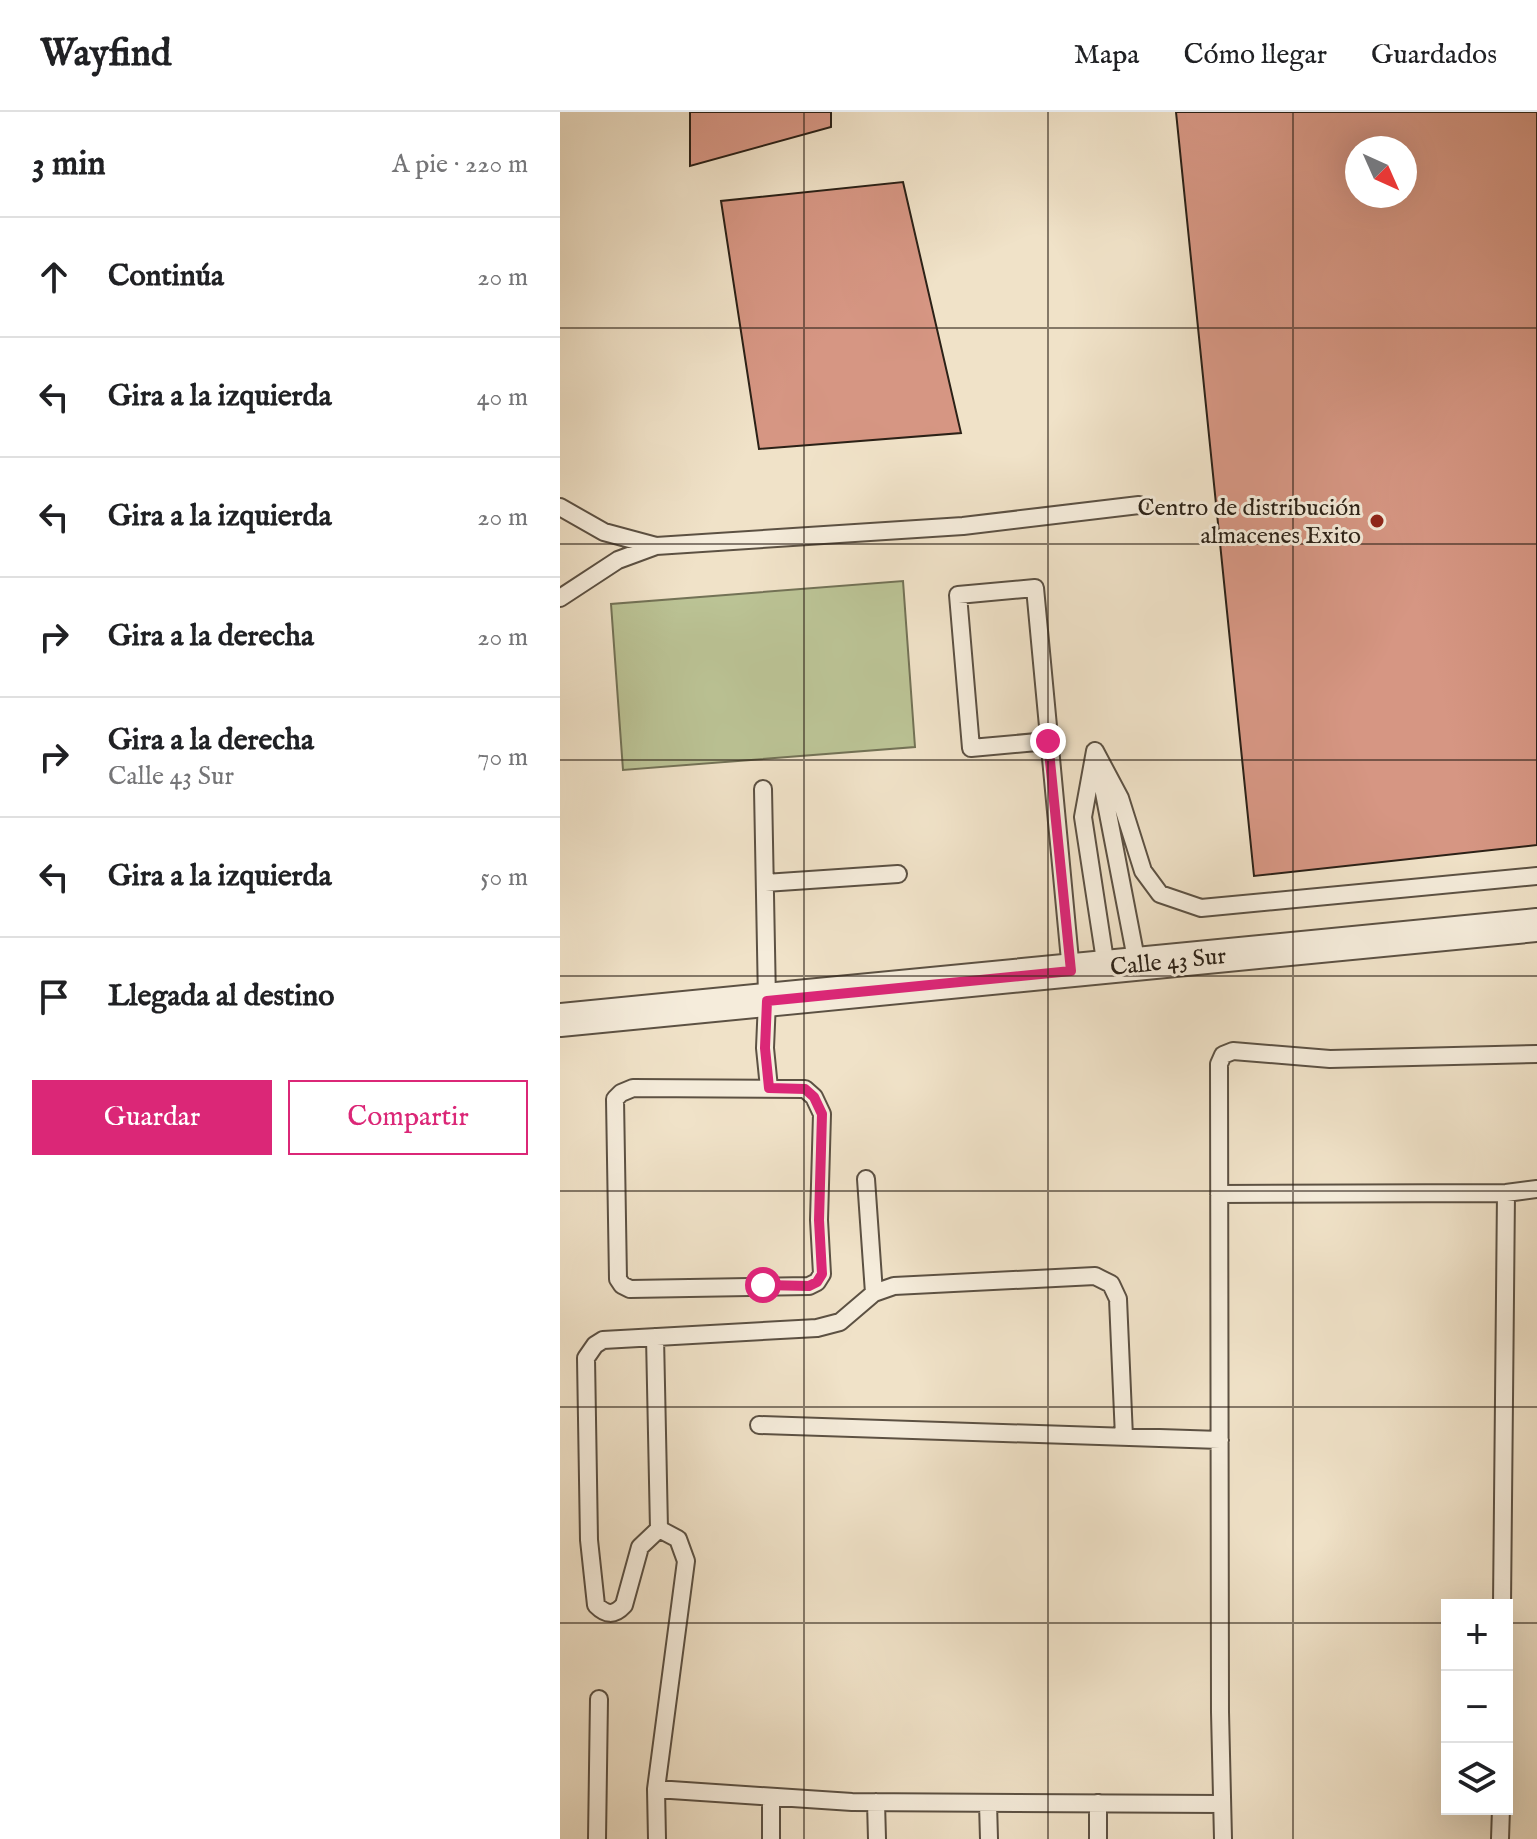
<!DOCTYPE html>
<html lang="es">
<head>
<meta charset="utf-8">
<style>
  :root { --surface:#fff; --page:#f2f2f2; --text:#202124; --muted:#757577; --line:#e0e0e0; --accent:#db2777 }
  body { margin:0; font-family:"IM FELL English",serif; background:var(--page); color:var(--text) }
  .controls { position:absolute; right:24px; bottom:24px; display:grid; overflow:hidden; border-radius:0px; box-shadow:0 8px 32px #0002 }
  .controls button { width:72px; height:72px; display:grid; place-items:center; padding:0; border:0; border-bottom:2px solid var(--line); background:var(--surface); color:var(--text); font:40px sans-serif }
  .compass { position:absolute; left:785px; top:24px; width:72px; height:72px; border-radius:50%; background:var(--surface); box-shadow:0 8px 32px #0002; rotate:135deg }
  .stop { position:absolute; width:24px; height:24px; margin:-18px; border:6px solid #db2777; border-radius:50%; background:#fff }
  .stop.end { background:#db2777; border-color:#fff; box-shadow:0 2px 8px #0008 }
  .list { margin:0; padding:0; list-style:none }
  h2 { display:flex; justify-content:space-between; align-items:center; height:104px; margin:0; padding:0 32px; font-size:34px }
  h2 small { font-size:26px; font-weight:400; color:var(--muted) }
  .list li { display:grid; grid-template-columns:52px 1fr auto; gap:24px; align-items:center; box-sizing:border-box; height:120px; padding:0 32px; border-top:2px solid var(--line) }
  .list b { display:block; font-size:30px; white-space:nowrap }
  .list p { margin:0; font-size:26px; white-space:nowrap; color:var(--muted) }
  .list em { font-size:26px; font-style:normal; color:var(--muted) }
  .actions { display:flex; gap:16px; padding:24px 32px }
  .actions a { flex:1; padding:18px 0; border:2px solid var(--accent); border-radius:0px; text-align:center; font-size:28px; color:var(--accent) }
  .actions .main { background:var(--accent); color:#fff }
  .icon { flex:none; width:44px; height:44px; fill:none; stroke:currentColor; stroke-width:2; stroke-linecap:round; stroke-linejoin:round }
  .map { position:relative; flex:none; width:977px; height:1727px; overflow:hidden }
  header { display:flex; align-items:center; gap:48px; box-sizing:border-box; height:112px; padding:0 40px; background:var(--surface); border-bottom:2px solid var(--line) }
  header strong { font-size:38px }
  nav { display:flex; gap:44px; margin-inline-start:auto; font-size:28px }
  main { display:flex }
  aside { flex:1; background:var(--surface) }
  .map>svg:first-child { display:block }
  .green { fill:#bbc395; stroke:#737256; stroke-width:2 }
  .building { fill:#d69683; stroke:#2b2117; stroke-width:2; fill-rule:evenodd }
  .lines { fill:none; stroke-linecap:round; stroke-linejoin:round }
  .service-casing { stroke:#5c5143; stroke-width:20 }
  .minor-casing { stroke:#5c5143; stroke-width:36 }
  .service { stroke:#f5ecdb; stroke-width:16 }
  .minor { stroke:#f5ecdb; stroke-width:32 }
  .route { stroke:#db2777; stroke-width:10 }
  .grid { fill:none; stroke:#2b2117; stroke-width:2; stroke-opacity:0.55 }
  .poi-dot { fill:#8f2418; stroke:#f5ecdb; stroke-width:3 }
  .labels { text-anchor:middle; stroke-width:6; stroke-linejoin:round; paint-order:stroke }
  .poi-label { font-size:24px; fill:#2b2117; stroke:#f5ecdb; text-anchor:end }
  .street-label { font-size:24px; fill:#2b2117; stroke:#f5ecdb }
</style>
</head>
<body>
<header>
<strong>Wayfind</strong>
<nav><a>Mapa</a><a>Cómo llegar</a><a>Guardados</a></nav>
</header>
<main>
<aside>
<h2>3 min<small>A pie · 220 m</small></h2>
<ul class="list">
<li><svg class="icon" aria-label="ahead" viewBox="0 0 24 24"><path d="M12 20V5M6 11l6-6 6 6"/></svg><div><b>Continúa</b></div><em>20 m</em></li>
<li><svg class="icon" aria-label="left" viewBox="0 0 24 24"><path d="M17 20v-9H6M10 6l-5 5 5 5"/></svg><div><b>Gira a la izquierda</b></div><em>40 m</em></li>
<li><svg class="icon" aria-label="left" viewBox="0 0 24 24"><path d="M17 20v-9H6M10 6l-5 5 5 5"/></svg><div><b>Gira a la izquierda</b></div><em>20 m</em></li>
<li><svg class="icon" aria-label="right" viewBox="0 0 24 24"><path d="M7 20v-9h11M14 6l5 5-5 5"/></svg><div><b>Gira a la derecha</b></div><em>20 m</em></li>
<li><svg class="icon" aria-label="right" viewBox="0 0 24 24"><path d="M7 20v-9h11M14 6l5 5-5 5"/></svg><div><b>Gira a la derecha</b><p>Calle 43 Sur</p></div><em>70 m</em></li>
<li><svg class="icon" aria-label="left" viewBox="0 0 24 24"><path d="M17 20v-9H6M10 6l-5 5 5 5"/></svg><div><b>Gira a la izquierda</b></div><em>50 m</em></li>
<li><svg class="icon" aria-label="arrive" viewBox="0 0 24 24"><path d="M6 21V4h12l-3 4 3 4H6"/></svg><div><b>Llegada al destino</b></div></li>
</ul>
<div class="actions"><a class="main">Guardar</a><a>Compartir</a></div>
</aside>
<div class="map">
<svg width="977" height="1727" viewBox="0 0 977 1727">
  <rect width="100%" height="100%" fill="#f0e2c8"/>
  <filter id="stains"><feTurbulence type="fractalNoise" baseFrequency=".0025" numOctaves="4"/><feColorMatrix values="0 0 0 0 .2 0 0 0 0 .09 0 0 0 0 .02 0 0 0 .5 -.17"/></filter>
  <radialGradient id="worn" r=".72"><stop offset=".6" stop-color="#630" stop-opacity="0"/><stop offset="1" stop-color="#630" stop-opacity=".3"/></radialGradient>
  <path class="green" d="M 343,469 L 355,635 L 63,658 L 51,492 Z"/>
  <path class="building" d="M 130,0 L 271,0 L 271,15 L 130,54 Z
    M 616,0 L 977,0 L 977,733 L 694,764 ZM 797,36 L 845,36 L 845,84 L 797,84 Z
    M 343,70 L 401,321 L 199,337 L 161,89 Z"/>
  <g class="lines">
    <defs>
      <path id="service" d="M 0,395 L 44,420 L 96,434
        M 0,486 L 58,448 L 96,434 L 403,414 L 579,393
        M 488,629 L 411,636 L 398,483 L 475,476 L 511,859
        M 535,639 L 560,686 L 583,759 L 600,782 L 641,796 L 977,764
        M 535,639 L 523,705 L 546,855
        M 540,660 L 577,852
        M 203,677 L 207,889 L 205,936 L 209,976
        M 205,771 L 338,762
        M 73,976 L 245,977 L 254,985 L 262,1002 L 259,1108 L 262,1162 L 257,1170 L 249,1174 L 70,1177 L 62,1173 L 58,1167 L 55,987 L 61,981 Z
        M 306,1067 L 314,1181
        M 659,1082 L 946,1081 L 977,1077
        M 95,1225 L 99,1417
        M 199,1313 L 660,1328
        M 99,1417 L 80,1435 L 64,1493 C 54,1504 46,1503 36,1493 L 29,1428 L 26,1246 L 35,1233 L 43,1228 L 257,1216 L 280,1210 L 314,1181 L 334,1174 L 535,1164 L 551,1172 L 558,1187 L 564,1325
        M 942,1493 L 946,1081
        M 96,1677 L 292,1690 L 662,1692
        M 316,1690 L 317,1727
        M 428,1691 L 429,1727
        M 538,1691 L 538,1727
        M 37,1727 L 39,1587
        M 97,1727 L 96,1677 L 126,1449 L 118,1427 L 99,1417
        M 211,1727 L 211,1685
        M 663,1727 L 660,1600 L 659,952 L 663,943 L 673,939 L 770,947 L 977,942
        M 940,1727 L 941,1697"/>
      <path id="minor" d="M 0,908 L 977,813"/>
    </defs>
    <use href="#service" class="service-casing"/>
    <use href="#minor" class="minor-casing"/>
    <use href="#service" class="service"/>
    <use href="#minor" class="minor"/>
  </g>
  <g class="lines">
    <path class="route" d="M 203,1173 L 249,1174 L 257,1170 L 262,1162 L 259,1108 L 262,1002 L 254,985 L 245,977 L 209,976 L 205,936 L 207,889 L 511,859 L 488,629"/>
  </g>
  <path class="grid" d="M 244,0 L 244,1727M 488,0 L 488,1727M 733,0 L 733,1727M 0,216 L 977,216M 0,432 L 977,432M 0,648 L 977,648M 0,864 L 977,864M 0,1079 L 977,1079M 0,1295 L 977,1295M 0,1511 L 887,1511M 947,1511 L 977,1511"/>
  <circle class="poi-dot" cx="817" cy="409" r="8"/>
  <g class="labels">
    <g class="poi-label">
      <text x="801" y="403">Centro de distribución<tspan x="801" dy="28">almacenes Exito</tspan></text>
    </g>
    <g class="street-label">
      <text transform="translate(608 849) rotate(-6)" y="8">Calle 43 Sur</text>
    </g>
  </g>
  <rect width="100%" height="100%" filter="url(#stains)"/>
  <rect width="100%" height="100%" fill="url(#worn)"/>
</svg>
<div class="controls">
<button>+</button>
<button>−</button>
<button><svg class="icon" aria-label="layers" viewBox="0 0 24 24"><path d="M12 4l9 5-9 5-9-5zM3 14l9 5 9-5"/></svg></button>
</div>
<svg class="compass" viewBox="-18 -18 36 36"><path d="M0-13l5 13h-10z" fill="#e53935"/><path d="M0 13l5-13h-10z" fill="#757577"/></svg>
<div class="stop" style="left:203px;top:1173px"></div>
<div class="stop end" style="left:488px;top:629px"></div>
</div>
</main>
</body>
</html>
